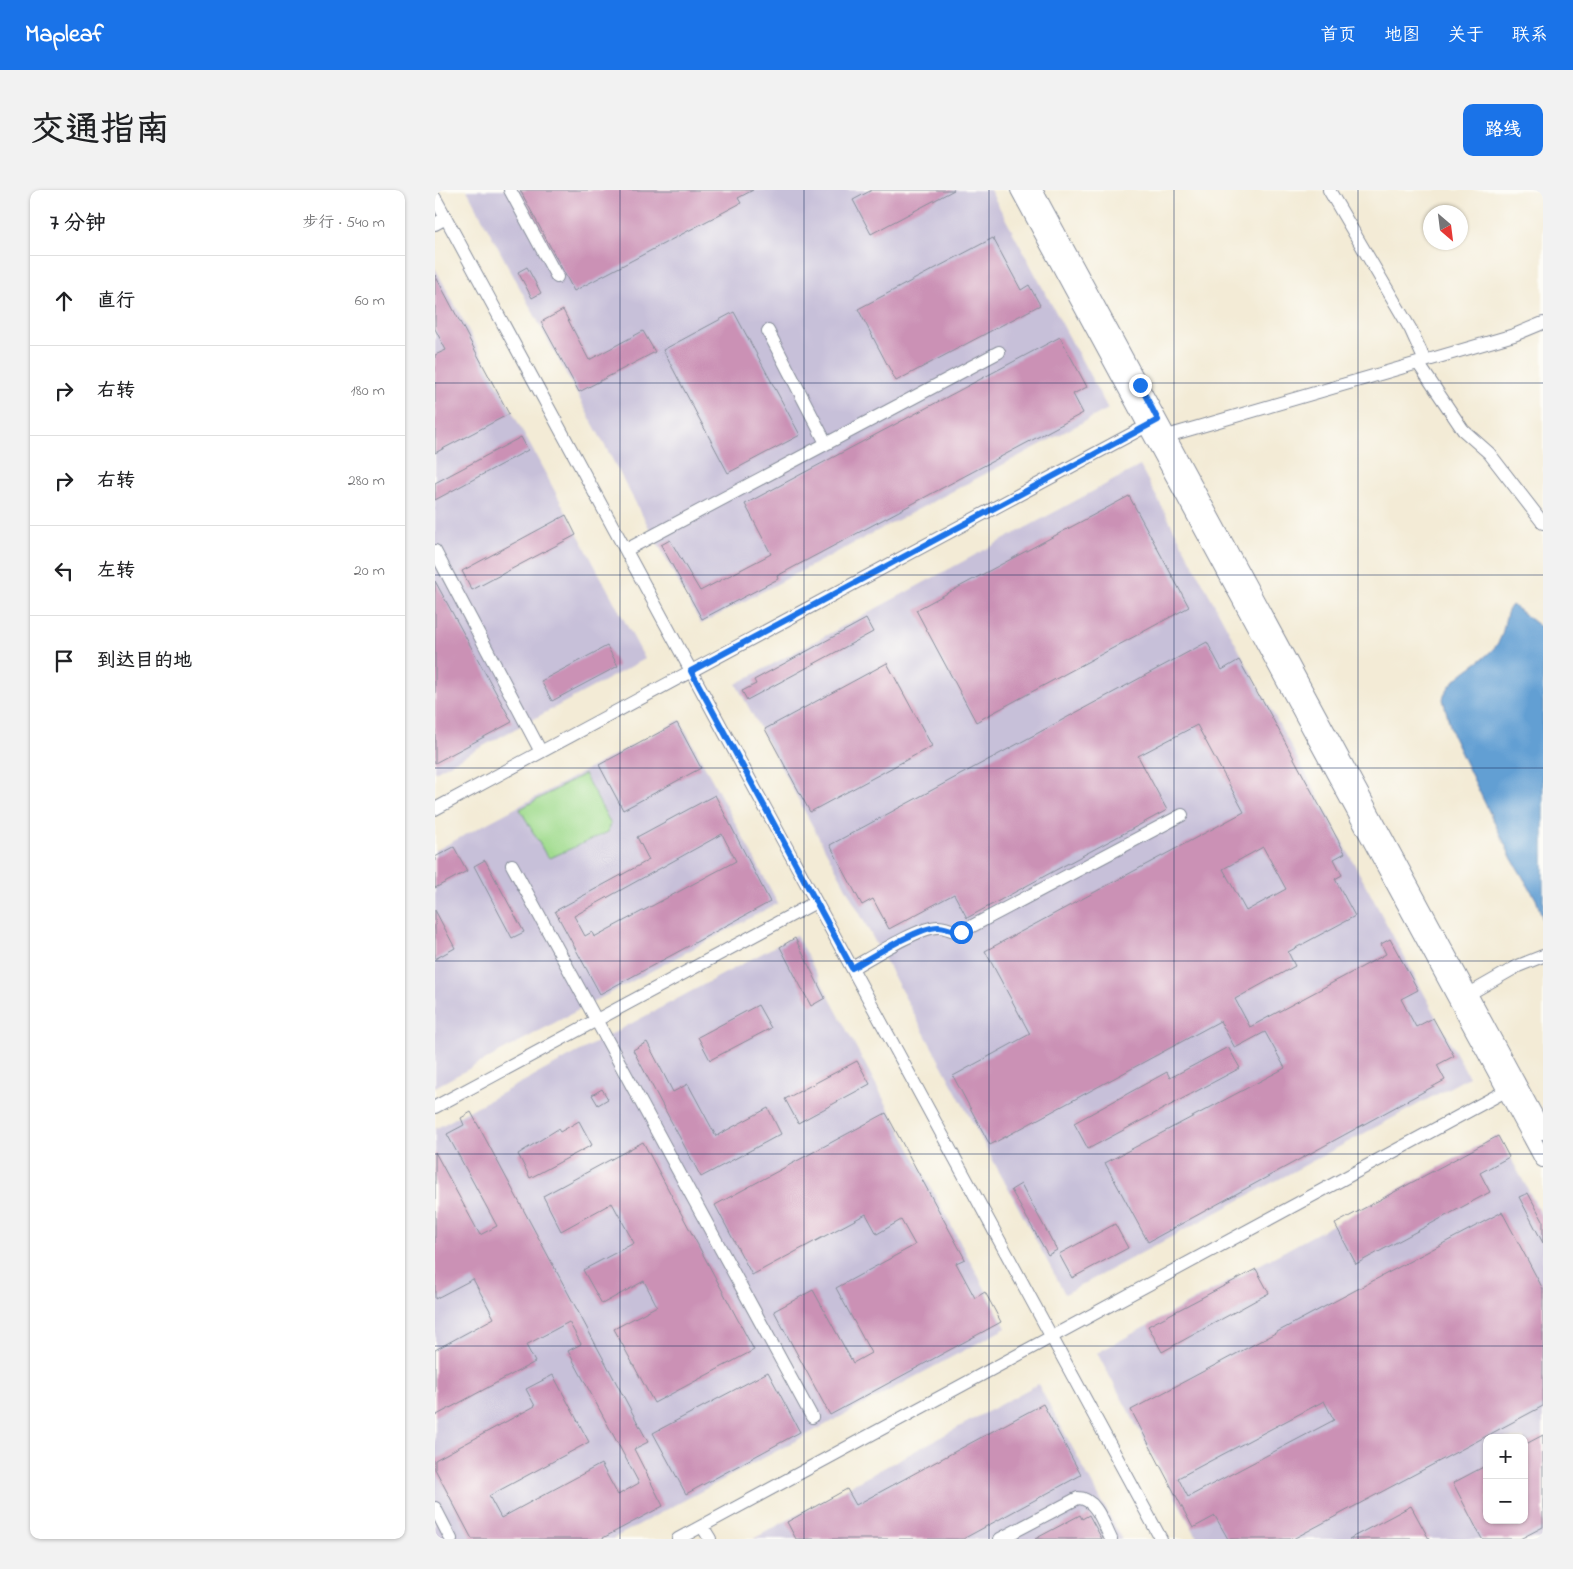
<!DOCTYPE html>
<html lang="zh">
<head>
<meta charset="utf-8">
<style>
  :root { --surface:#fff; --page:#f2f2f2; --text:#202124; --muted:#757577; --line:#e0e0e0; --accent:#1a73e8 }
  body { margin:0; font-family:"Indie Flower","LXGW WenKai TC",sans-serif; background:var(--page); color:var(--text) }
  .controls { position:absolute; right:15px; bottom:15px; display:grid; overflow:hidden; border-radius:10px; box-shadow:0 1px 4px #0004 }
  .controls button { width:45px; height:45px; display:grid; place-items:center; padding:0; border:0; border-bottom:1px solid var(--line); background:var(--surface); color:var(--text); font:25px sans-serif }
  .compass { position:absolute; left:988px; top:15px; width:45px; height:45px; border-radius:50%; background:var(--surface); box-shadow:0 1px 4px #0004; rotate:152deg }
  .stop { position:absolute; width:15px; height:15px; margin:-11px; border:4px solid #1a73e8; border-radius:50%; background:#fff }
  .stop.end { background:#1a73e8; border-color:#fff; box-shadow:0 1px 5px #0008 }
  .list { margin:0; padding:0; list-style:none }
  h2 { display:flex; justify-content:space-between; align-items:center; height:65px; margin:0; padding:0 20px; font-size:21px }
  h2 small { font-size:16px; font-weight:400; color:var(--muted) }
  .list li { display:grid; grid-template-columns:32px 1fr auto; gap:15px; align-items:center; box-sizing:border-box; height:90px; padding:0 20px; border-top:1px solid var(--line) }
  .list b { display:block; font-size:19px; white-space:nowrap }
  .list em { font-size:16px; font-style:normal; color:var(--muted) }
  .icon { flex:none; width:28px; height:28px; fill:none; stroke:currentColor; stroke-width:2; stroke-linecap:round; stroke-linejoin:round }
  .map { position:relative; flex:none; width:1108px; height:1349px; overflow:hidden; border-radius:10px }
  header { display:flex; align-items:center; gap:30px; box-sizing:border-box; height:70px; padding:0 25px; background:var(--accent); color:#fff }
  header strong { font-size:24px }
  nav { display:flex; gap:28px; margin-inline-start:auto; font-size:18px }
  .intro { display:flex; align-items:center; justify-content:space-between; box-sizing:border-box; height:120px; padding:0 30px }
  h1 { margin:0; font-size:35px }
  .button { padding:12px 22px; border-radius:10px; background:var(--accent); color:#fff; font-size:18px; font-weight:700 }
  main { display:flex; gap:30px; padding:0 30px }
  aside { flex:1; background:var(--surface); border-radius:10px; box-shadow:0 1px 4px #0004 }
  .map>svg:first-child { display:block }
  .industrial { fill:#c7c0d9; fill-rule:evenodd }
  .green { fill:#a1dc8f; stroke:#5e8676 }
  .water { fill:#629fd3; stroke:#3e6798 }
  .building { fill:#cb91b5; fill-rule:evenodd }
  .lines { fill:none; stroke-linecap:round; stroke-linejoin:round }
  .minor-casing { stroke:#878d9a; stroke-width:14 }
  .major-casing { stroke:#878d9a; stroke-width:18 }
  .minor { stroke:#fff; stroke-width:12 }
  .major { stroke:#fff; stroke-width:16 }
  .route { stroke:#1a73e8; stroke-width:6 }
  .grid { fill:none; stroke:#1b2f5e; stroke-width:1; stroke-opacity:0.55 }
</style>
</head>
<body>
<header>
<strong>Mapleaf</strong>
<nav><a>首页</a><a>地图</a><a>关于</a><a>联系</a></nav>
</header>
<div class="intro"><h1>交通指南</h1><a class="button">路线</a></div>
<main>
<aside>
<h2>7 分钟<small>步行 · 540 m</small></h2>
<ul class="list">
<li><svg class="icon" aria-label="ahead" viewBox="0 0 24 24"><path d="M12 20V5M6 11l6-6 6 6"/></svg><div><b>直行</b></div><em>60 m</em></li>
<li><svg class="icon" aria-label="right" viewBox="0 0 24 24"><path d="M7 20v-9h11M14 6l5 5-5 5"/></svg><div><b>右转</b></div><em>180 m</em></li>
<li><svg class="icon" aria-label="right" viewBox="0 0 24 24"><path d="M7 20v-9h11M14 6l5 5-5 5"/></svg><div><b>右转</b></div><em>280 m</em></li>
<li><svg class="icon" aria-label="left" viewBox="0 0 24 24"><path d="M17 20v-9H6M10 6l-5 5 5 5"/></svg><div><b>左转</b></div><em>20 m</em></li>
<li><svg class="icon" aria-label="arrive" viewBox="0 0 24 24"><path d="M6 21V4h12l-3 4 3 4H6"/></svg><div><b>到达目的地</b></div></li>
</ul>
</aside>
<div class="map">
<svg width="1108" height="1349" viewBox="0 0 1108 1349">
  <rect width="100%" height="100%" fill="#fdfcf7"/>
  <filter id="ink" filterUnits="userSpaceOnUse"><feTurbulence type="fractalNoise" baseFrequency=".02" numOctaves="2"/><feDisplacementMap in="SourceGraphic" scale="10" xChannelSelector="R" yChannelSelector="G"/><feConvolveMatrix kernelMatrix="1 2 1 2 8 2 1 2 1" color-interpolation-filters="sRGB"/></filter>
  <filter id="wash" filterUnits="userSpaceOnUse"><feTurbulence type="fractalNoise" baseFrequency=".0096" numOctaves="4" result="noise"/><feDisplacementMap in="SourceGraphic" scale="20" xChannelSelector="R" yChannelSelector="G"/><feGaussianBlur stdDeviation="1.12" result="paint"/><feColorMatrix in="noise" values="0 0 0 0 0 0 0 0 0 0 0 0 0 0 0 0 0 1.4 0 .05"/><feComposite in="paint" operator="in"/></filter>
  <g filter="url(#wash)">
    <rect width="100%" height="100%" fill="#f3ebd6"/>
    <path class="industrial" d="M 32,0 L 555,0 L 673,219 L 266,434 Z
      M 0,78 L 210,469 L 0,582 Z
      M 705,276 L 1034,887 L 630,1104 L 301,494 Z
      M 245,530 L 343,713 L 0,897 L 0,661 Z
      M 361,745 L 571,1138 L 177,1349 L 0,1349 L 0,939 Z
      M 1063,945 L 1108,1027 L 1108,1349 L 763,1349 L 662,1163 ZM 1052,1248 L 1089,1248 L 1089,1330 L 1052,1330 Z
      M 603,1194 L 687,1349 L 318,1349 Z"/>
    <path class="green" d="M 149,584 L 176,634 L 173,642 L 115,668 L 111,665 L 85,619 Z"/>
    <path class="water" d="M 1077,415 L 1108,439 L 1108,730 L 1101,709 L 1077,669 L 1018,547 L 1008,509 C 1015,486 1041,477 1057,460 C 1073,445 1066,427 1077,415 Z"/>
    <g id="blocks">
      <path class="building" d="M 85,0 L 318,0 L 303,8 L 306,13 L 139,101 Z
        M 437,0 L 519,0 L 436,44 L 418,10 Z
        M 558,48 L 586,100 L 594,95 L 605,115 L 461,191 L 423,119 Z
        M 92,77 L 106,103 L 97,108 L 83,82 Z
        M 0,85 L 74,224 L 0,263 L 0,165 L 11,160 L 0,139 Z
        M 128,120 L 154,170 L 208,141 L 220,162 L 144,202 L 106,132 Z
        M 299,122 L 365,245 L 293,283 L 228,160 Z
        M 625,147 L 652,197 L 638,204 L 648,223 L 342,386 L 343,389 L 267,429 L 226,355 L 235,350 L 265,401 L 336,364 L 310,314 Z
        M 86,247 L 93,260 L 0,310 L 0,293 Z
        M 694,306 L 754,417 L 541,532 L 481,420 Z
        M 131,325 L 141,345 L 37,400 L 27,381 Z
        M 0,391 L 77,532 L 0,573 Z
        M 431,429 L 438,442 L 312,510 L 307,501 L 321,494 L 319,490 Z
        M 772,452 L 787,480 L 804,470 L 826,510 L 827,509 L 910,663 L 899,669 L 907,685 L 900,689 L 920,726 L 853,762 L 860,776 L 800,809 L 815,837 L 951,764 L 946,754 L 955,749 L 983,800 L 966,809 L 981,837 L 998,828 L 1019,866 L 1002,875 L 1010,890 L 713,1052 L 670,973 L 850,878 L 830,842 L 800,858 L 785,831 L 555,955 L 518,886 L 595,844 L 550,761 L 809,622 L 762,535 L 703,566 L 732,620 L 532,728 L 519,704 L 454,739 L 438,709 L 427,715 L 395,655 ZM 828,657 L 851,699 L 811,721 L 788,679 Z
        M 172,456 L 183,476 L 117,511 L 106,491 Z
        M 452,473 L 497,556 L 375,622 L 330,539 Z
        M 242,533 L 266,578 L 188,620 L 164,575 Z
        M 280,605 L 335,712 L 165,804 L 120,721 L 214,670 L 202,647 ZM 287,644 L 301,671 L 159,747 L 157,742 L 150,746 L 139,726 Z
        M 19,657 L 32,681 L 0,698 L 0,667 Z
        M 50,670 L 89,742 L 77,748 L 39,676 Z
        M 0,720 L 20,758 L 0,769 Z
        M 360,748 L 390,808 L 376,816 L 345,757 Z
        M 323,815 L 336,838 L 275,870 L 263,847 Z
        M 212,852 L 238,902 L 253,894 L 281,946 L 333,918 L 346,944 L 266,987 L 198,860 Z
        M 793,857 L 805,878 L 653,959 L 639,933 L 732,882 L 735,888 Z
        M 422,871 L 435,894 L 363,933 L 350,909 Z
        M 167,899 L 173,909 L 163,915 L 157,905 Z
        M 36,922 L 213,1252 L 199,1259 L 228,1316 L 166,1349 L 37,1349 L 0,1279 L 0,1270 L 100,1216 L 91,1199 L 118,1185 L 154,1252 L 54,1306 L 66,1328 L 166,1274 L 183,1305 L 204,1293 L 133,1161 L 146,1154 L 134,1132 L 91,1155 L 100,1172 L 0,1226 L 0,1160 L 59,1128 L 38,1089 L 0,1109 L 0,962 L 45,1045 L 62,1036 L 12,944 L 29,935 L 26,928 Z
        M 451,923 L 530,1069 L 521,1073 L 540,1108 L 550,1102 L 566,1132 L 395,1225 L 339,1121 L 378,1100 L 418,1173 L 436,1163 L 401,1098 L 480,1055 L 466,1030 L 442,1044 L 431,1024 L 317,1085 L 280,1015 Z
        M 144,931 L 157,955 L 95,988 L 83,964 L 123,939 L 125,942 Z
        M 1063,946 L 1074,967 L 1045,983 L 1055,1002 L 921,1074 L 900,1034 Z
        M 208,952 L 319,1160 L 219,1213 L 179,1139 L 222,1116 L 209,1091 L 167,1114 L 148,1080 L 199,1053 L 177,1013 L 126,1041 L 108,1006 Z
        M 586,994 L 622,1060 L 613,1065 L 576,1000 Z
        M 1093,1003 L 1108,1031 L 1108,1053 L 1084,1007 Z
        M 1067,1022 L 1108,1099 L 1108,1216 L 858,1349 L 793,1349 L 780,1326 L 758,1338 L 696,1220 ZM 889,1211 L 899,1230 L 753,1307 L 743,1288 Z
        M 680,1034 L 693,1058 L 637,1088 L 624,1064 Z
        M 821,1079 L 834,1103 L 727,1162 L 713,1136 Z
        M 333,1182 L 365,1242 L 251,1304 L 218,1243 Z
        M 608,1214 L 646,1285 L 528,1349 L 361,1349 L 352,1332 L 412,1299 L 421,1315 Z
        M 1108,1245 L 1108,1337 L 1085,1349 L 1047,1349 L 1018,1293 L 1052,1275 L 1052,1330 L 1089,1330 L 1089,1255 Z
        M 976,1316 L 994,1349 L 914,1349 Z
        M 645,1325 L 647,1329 L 654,1325 L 667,1349 L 600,1349 Z"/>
    </g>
  </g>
  <g filter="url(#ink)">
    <use href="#blocks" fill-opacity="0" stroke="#878d9a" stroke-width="1"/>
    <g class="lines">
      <defs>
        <path id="minor" d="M 75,0 L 122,87
          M 894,0 L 976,140 L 990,171
          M 0,8 L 726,1349
          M 0,34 L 11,28
          M 333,141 L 391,253
          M 983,173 L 1028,240 L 1054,263 L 1108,333
          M 732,246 L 1079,145 L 1108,133
          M 191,360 L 564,162
          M 0,361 L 106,562
          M 0,619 L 719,232
          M 77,675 L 377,1227
          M 417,778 C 435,768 485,736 504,737 C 511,737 518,742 526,742 L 747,625
          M 1034,804 L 1083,776 L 1108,766
          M 0,917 L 381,712
          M 0,1318 L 16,1349
          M 267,1336 L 275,1349
          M 243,1349 L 1078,897
          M 565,1349 L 643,1308 C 661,1308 669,1335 676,1349"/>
        <path id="major" d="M 584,0 L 1108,969
          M 599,0 L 1108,941"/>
      </defs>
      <use href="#minor" class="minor-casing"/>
      <use href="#major" class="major-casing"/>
      <use href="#minor" class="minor"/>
      <use href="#major" class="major"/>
    </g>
  </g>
  <g class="lines" filter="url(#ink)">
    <path class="route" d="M 526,742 C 518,742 511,737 504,737 C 485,736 435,768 417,778 L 256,481 L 723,230 L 705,195"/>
  </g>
  <path class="grid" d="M 185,0 L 185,1349M 369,0 L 369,1349M 554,0 L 554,1349M 739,0 L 739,1349M 923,0 L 923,1349M 0,193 L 1108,193M 0,385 L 1108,385M 0,578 L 1108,578M 0,771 L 1108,771M 0,964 L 1108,964M 0,1156 L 1108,1156"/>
</svg>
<div class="controls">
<button>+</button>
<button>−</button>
</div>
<svg class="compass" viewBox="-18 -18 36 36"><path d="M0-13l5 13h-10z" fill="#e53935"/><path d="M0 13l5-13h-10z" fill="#757577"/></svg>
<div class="stop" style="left:526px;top:742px"></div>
<div class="stop end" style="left:705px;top:195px"></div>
</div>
</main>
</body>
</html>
